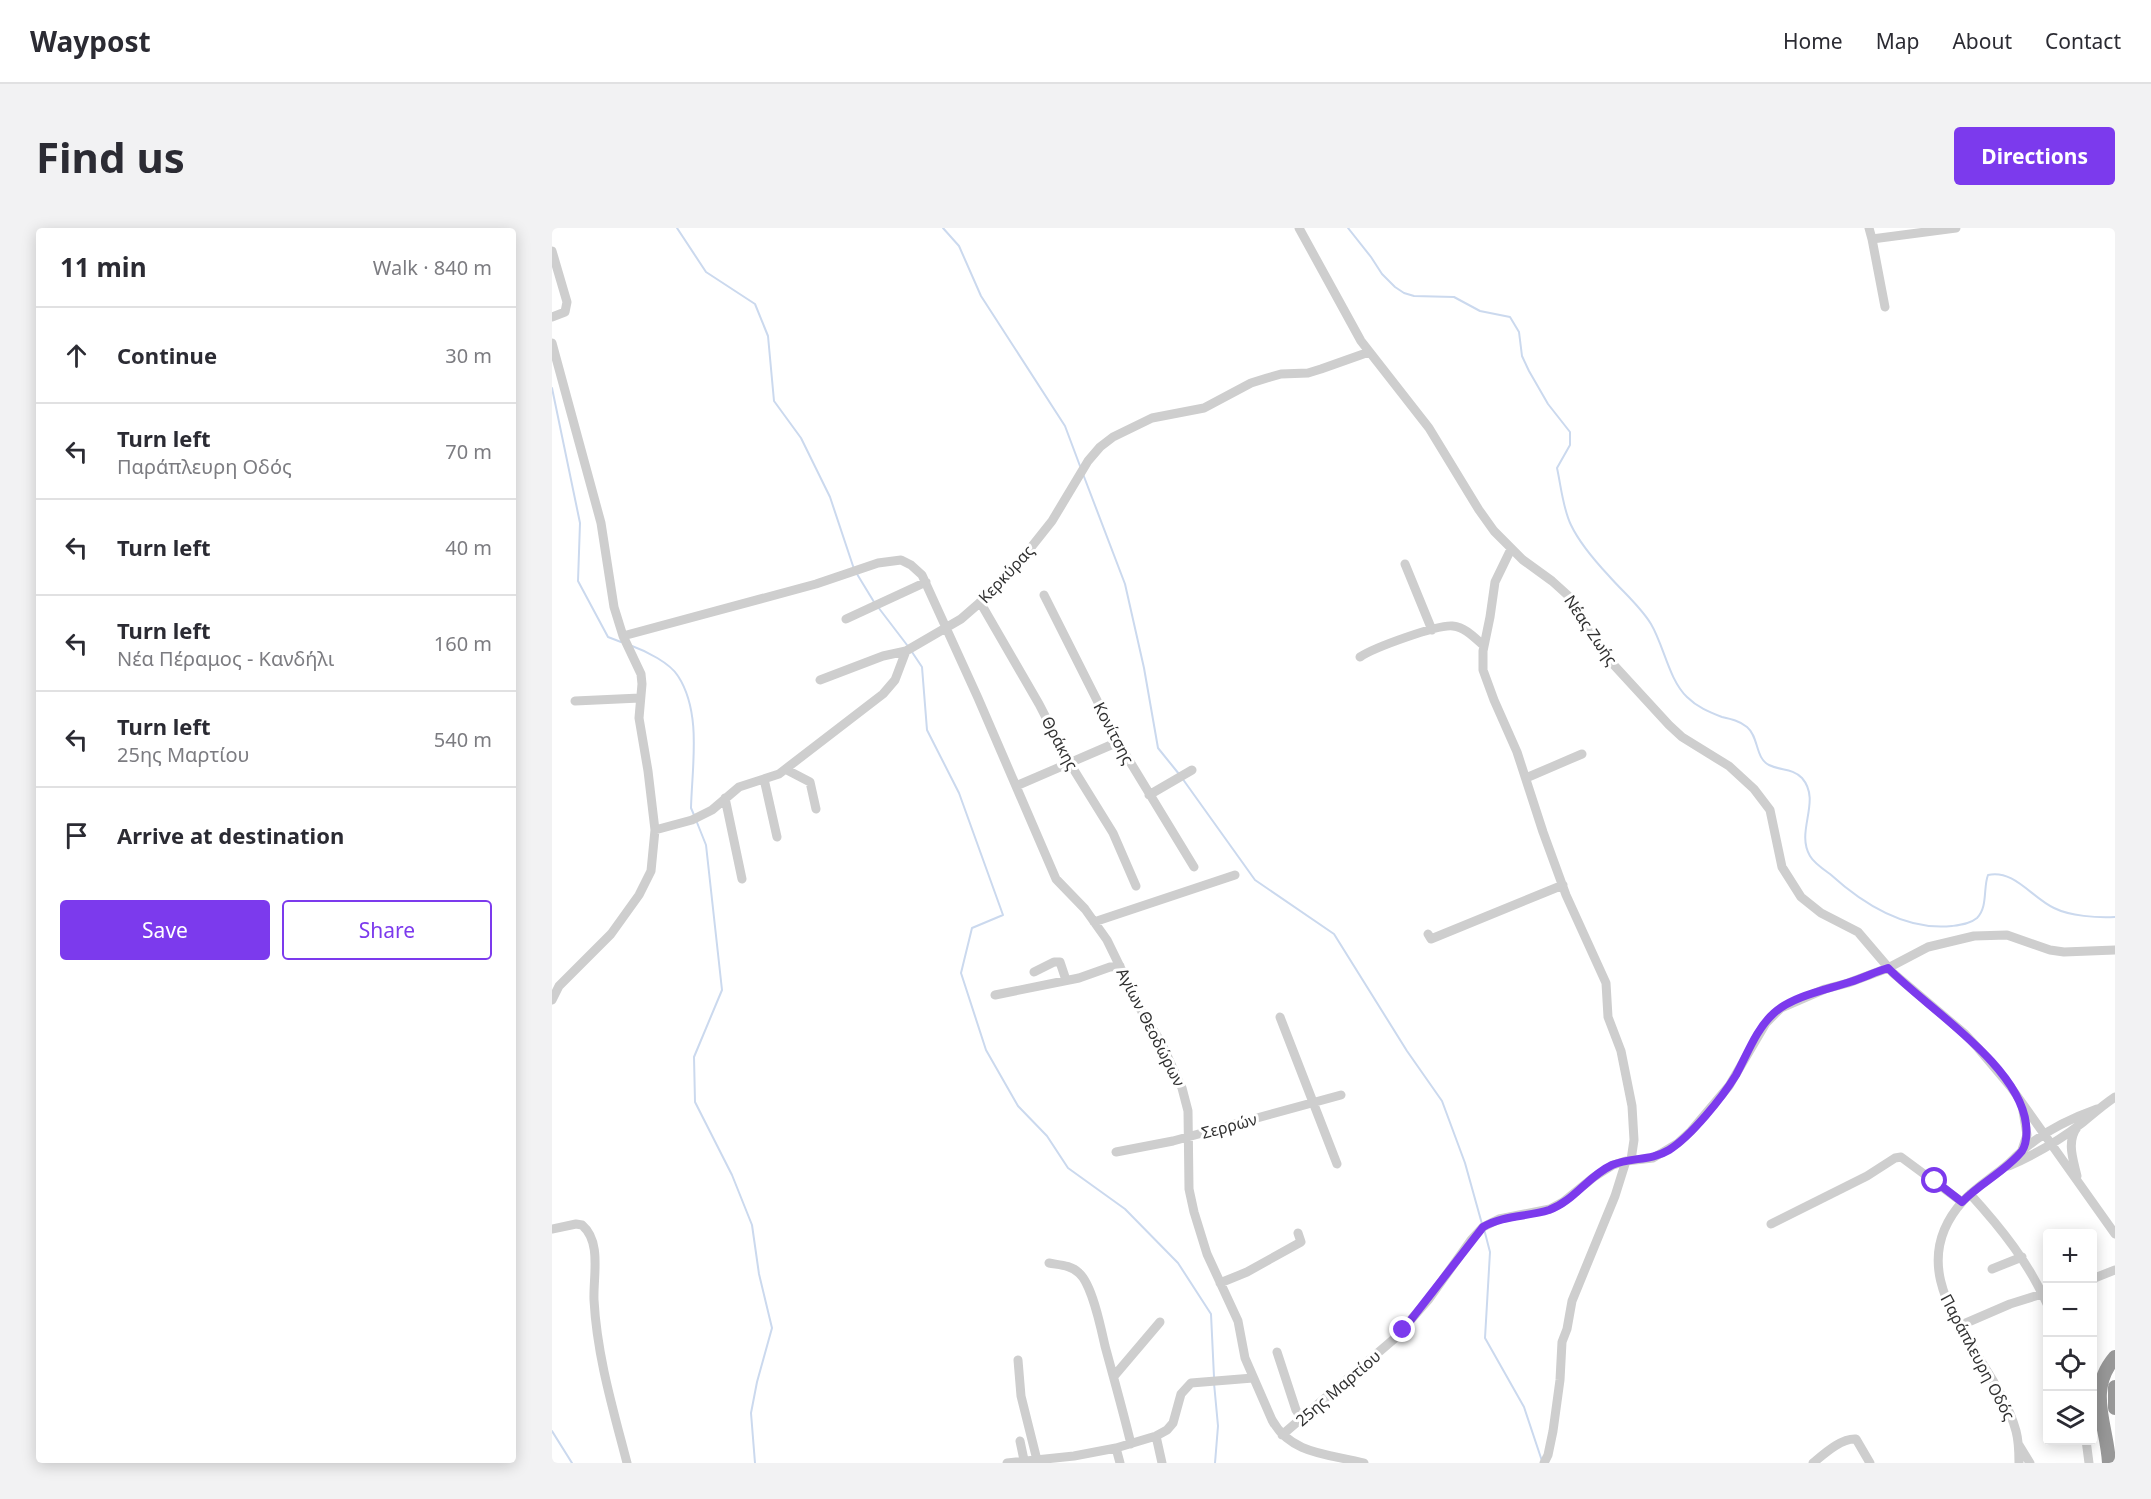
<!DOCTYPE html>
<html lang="en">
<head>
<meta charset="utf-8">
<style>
  :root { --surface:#fff; --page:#f2f2f3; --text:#2b2b33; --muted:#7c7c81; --line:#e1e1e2; --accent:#7c3aed }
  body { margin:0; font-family:"Noto Sans",sans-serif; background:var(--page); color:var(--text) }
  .controls { position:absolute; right:18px; bottom:18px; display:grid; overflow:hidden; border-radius:6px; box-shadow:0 3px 15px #0003 }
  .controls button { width:54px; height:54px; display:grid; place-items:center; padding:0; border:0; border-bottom:2px solid var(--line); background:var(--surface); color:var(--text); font:30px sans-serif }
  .stop { position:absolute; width:18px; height:18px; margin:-14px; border:4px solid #7c3aed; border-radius:50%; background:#fff }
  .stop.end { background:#7c3aed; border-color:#fff; box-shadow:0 2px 6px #0008 }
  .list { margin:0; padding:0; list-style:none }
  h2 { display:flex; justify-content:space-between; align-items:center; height:78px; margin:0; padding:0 24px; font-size:26px }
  h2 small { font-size:20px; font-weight:400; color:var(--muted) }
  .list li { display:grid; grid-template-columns:39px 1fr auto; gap:18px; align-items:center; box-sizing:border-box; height:96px; padding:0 24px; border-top:2px solid var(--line) }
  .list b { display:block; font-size:22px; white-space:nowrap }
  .list p { margin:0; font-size:20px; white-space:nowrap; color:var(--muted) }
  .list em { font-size:20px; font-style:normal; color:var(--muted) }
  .actions { display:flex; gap:12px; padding:18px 24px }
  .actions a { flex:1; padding:14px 0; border:2px solid var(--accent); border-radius:6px; text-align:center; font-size:21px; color:var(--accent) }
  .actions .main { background:var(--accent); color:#fff }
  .icon { flex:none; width:33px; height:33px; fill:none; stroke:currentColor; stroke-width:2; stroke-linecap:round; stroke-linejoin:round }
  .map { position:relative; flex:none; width:1563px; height:1235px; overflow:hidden; border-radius:6px }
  header { display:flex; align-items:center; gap:36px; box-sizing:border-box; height:84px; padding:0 30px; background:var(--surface); border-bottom:2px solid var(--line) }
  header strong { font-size:28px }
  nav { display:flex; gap:33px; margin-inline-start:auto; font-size:21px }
  .intro { display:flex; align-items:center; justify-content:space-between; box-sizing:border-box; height:144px; padding:0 36px }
  h1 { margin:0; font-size:42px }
  .button { padding:15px 27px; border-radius:6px; background:var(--accent); color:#fff; font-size:21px; font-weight:700 }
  main { display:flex; gap:36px; padding:0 36px }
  aside { flex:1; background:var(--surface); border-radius:6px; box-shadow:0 3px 15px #0003 }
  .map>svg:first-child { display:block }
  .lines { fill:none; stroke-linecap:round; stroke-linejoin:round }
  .stream { stroke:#cbd9ee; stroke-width:2 }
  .minor { stroke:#cecece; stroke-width:9 }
  .highway { stroke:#989898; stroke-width:14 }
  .route { stroke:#7c3aed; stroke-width:8 }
  .labels { text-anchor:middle; stroke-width:6; stroke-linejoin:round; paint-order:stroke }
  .street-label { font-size:16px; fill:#313131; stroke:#fff }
</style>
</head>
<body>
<header>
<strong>Waypost</strong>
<nav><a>Home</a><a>Map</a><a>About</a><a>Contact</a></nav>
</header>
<div class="intro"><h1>Find us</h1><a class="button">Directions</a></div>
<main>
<aside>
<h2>11 min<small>Walk · 840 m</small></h2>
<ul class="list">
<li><svg class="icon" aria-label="ahead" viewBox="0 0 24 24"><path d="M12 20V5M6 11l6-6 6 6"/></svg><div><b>Continue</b></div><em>30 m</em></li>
<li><svg class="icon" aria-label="left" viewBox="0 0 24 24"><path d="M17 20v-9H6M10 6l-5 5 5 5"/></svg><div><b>Turn left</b><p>Παράπλευρη Οδός</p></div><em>70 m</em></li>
<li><svg class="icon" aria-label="left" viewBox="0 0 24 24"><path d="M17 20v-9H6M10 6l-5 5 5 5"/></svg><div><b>Turn left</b></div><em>40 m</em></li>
<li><svg class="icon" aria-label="left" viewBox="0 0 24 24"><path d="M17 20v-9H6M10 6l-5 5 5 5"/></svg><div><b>Turn left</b><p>Νέα Πέραμος - Κανδήλι</p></div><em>160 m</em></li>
<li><svg class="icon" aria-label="left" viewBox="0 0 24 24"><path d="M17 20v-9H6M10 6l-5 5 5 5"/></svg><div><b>Turn left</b><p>25ης Μαρτίου</p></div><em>540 m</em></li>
<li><svg class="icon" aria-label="arrive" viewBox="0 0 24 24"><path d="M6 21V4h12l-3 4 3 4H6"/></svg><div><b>Arrive at destination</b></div></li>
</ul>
<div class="actions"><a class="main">Save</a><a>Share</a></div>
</aside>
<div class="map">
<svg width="1563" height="1235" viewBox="0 0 1563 1235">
  <rect width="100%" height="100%" fill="#fff"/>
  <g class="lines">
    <path class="stream" d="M 125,0 L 154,44 L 203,76 L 216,108 L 222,173 L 249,210 L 278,269 L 302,341
      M 391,0 L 407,18 L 429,68 L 513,198 L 528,238
      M 796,0 L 819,29 L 830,46 L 843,59 L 852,65 L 862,68 L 902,69 L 928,83 L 958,89 L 967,104 L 970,128 L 977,143 L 996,176 L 1018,204 L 1018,217 L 1005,240 C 1009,258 1011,281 1019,297 C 1028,316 1043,333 1057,348 C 1071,364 1088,378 1099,396 C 1112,418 1117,452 1135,469 C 1145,479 1157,484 1170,489 C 1179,491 1188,493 1195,499 C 1207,509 1203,530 1217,537 C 1229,543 1240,540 1250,550 C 1270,573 1243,603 1258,628 C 1262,635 1271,641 1278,646 C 1311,676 1353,703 1400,698 C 1408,697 1418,696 1425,690 C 1436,679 1431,660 1436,647 C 1462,641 1480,670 1502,680 C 1518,688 1545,690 1563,689
      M 0,160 L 28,295 L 26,353 L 56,409 L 69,414
      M 531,246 L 573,356 L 592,440 L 606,520 L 627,546
      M 305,346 L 322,374
      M 326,379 L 355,417
      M 80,418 C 94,423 118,435 126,448 C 150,485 140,538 139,580 L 142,587
      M 360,424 L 370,439 L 375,502 L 407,565 L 451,687 L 420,700 L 409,745 L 434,822 L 466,878 L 495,908 L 516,940 L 573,981 L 626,1035 L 659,1086 L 662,1149
      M 630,550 L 703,652 L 782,706 L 855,823 L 890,873 L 913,935 L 930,996
      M 144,592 L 154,617 L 170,762 L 142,829 L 143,874 L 180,947 L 200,997 L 207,1046 L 220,1100 L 205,1154 L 199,1185 L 203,1235
      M 932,1001 L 938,1024 L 933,1110 L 972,1179 L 990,1233
      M 662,1155 L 666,1198 L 663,1235
      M 0,1203 L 20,1235"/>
    <path class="minor" d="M 747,0 L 809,113 L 877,200 L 927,282 L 942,303 L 971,332 L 1000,353 L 1021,372 L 1047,418 L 1060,435 L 1117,497 L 1130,509 L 1177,538 L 1202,561 L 1218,582 L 1230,639 L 1249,669 L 1269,685 L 1306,704 L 1341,745 L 1413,806 L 1426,820 L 1458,858 L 1563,1006
      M 1317,0 L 1320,11 L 1404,0
      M 1320,11 L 1333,79
      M 0,23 L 15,74 L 13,84 L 0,89
      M 0,115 L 49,295 L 62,379 L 71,408 L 89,446 L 90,456 L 87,490 L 96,543 L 103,602 L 99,643 L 87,667 L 59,706 L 7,758 L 0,772
      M 959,321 L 943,354 L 938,389 L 931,423 L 931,442 L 942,472 L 965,524 L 991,604 L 1014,667 L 1054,755 L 1056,789 L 1069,823 L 1080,878 L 1082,912 L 1079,932
      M 853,336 L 880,402
      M 492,367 L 566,514 L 642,639
      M 428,374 L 487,476 L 517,534 L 561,605 L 584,658
      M 294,391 L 374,354
      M 71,408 L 264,356 L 326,335 L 349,332 L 359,337 L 370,347 L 426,470 L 504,651 L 533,681 L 555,712 L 591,786 L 609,814 L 630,860 L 636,883 L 637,961 L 642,984 L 655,1026 L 686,1093 L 693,1130 L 720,1192 C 739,1227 778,1226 812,1235
      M 808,429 C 821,420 886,396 901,398 C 913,399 923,410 932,418
      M 268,452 L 331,428 L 354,423
      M 23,473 L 88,470
      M 235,542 L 258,554 L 264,581
      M 974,550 L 1030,526
      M 212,551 L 225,609
      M 464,558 L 566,514
      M 597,567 L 640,542
      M 173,570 L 190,651
      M 103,602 L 140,592 L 160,582 L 187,559 L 227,546 L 331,466 L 343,452 L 354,423 L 409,391 L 440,364 L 469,332 L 500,293 L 536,233 L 548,219 L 561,209 L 600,190 L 652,180 L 699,155 L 715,150 L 729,146 L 756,145 L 769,141 L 817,124
      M 542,694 L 683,647
      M 876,706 L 879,711 L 1011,657
      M 482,744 L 502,734 L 508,734 L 514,752
      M 443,767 L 527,750 L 558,739 L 568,738
      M 728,789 L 785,936
      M 1470,877 L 1475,907 L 1470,922
      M 564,924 L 621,913 L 789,867
      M 1457,938 C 1482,927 1508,912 1530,895 C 1541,886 1551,877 1563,869
      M 1525,948 C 1521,931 1514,913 1526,898
      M 1418,966 C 1449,1000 1477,1035 1496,1078
      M 1219,996 L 1315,948 L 1343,930 L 1349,929 L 1410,974
      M 0,1001 L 24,996 L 30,997 C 50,1014 41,1048 42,1072 C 45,1128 61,1181 75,1235
      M 497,1035 C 507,1037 519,1037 527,1045 C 540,1056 549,1100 553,1118 C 562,1151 571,1183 579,1216
      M 1440,1041 L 1470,1029
      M 1540,1051 L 1563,1042
      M 668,1055 L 695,1044 L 749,1014 L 746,1005
      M 1407,1098 L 1458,1076 L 1490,1066
      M 725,1124 L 744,1182 L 750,1191
      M 466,1132 L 469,1168 L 485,1232
      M 563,1147 L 608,1094
      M 730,1207 L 842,1111 L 877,1071 L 919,1012 L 931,999 L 947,991 L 998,981 L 1011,974 L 1042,949 L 1061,937 L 1074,933 L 1101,930 L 1126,915 L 1139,903 L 1177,858 L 1214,795 L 1229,780 L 1273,761 L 1296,755 L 1336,740 L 1376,719 L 1422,708 L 1455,707 L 1498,722 L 1512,724 L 1563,722
      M 604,1208 L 610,1235
      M 1534,1212 L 1537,1235
      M 468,1213 L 472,1232
      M 1467,1217 L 1478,1235
      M 564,1220 L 568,1235
      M 455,1235 L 522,1228 L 564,1220 L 604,1208 L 615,1202 L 621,1195 L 629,1166 L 639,1155 L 701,1150
      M 992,1235 L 996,1227 L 1001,1203 L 1008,1152 L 1010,1114 L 1015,1101 L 1020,1073 L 1063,968 L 1074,933
      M 1261,1235 C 1272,1226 1289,1210 1304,1211 L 1318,1235
      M 1467,1235 C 1467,1224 1467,1214 1464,1203 C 1444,1127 1339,1053 1411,973 C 1422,961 1436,952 1450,941 C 1457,936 1463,929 1470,923 C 1492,903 1517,891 1545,881"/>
    <path class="highway" d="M 1563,1159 L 1563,1180
      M 1557,1235 C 1555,1196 1534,1163 1563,1129"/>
  </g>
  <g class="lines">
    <path class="route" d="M 851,1102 L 931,999 C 951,987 975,989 997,982 C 1022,973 1036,948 1060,937 C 1079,929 1099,933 1117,922 C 1139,908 1170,870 1184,847 C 1195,827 1204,801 1222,785 C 1241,768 1274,762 1298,754 C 1311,750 1323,744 1336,740 C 1376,781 1467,837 1474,896 C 1475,905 1475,915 1470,923 C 1454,943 1428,955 1410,974 L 1383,953"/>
  </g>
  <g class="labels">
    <g class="street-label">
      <text transform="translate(454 346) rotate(-47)" y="6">Κερκύρας</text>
      <text transform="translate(1039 402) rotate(56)" y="6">Νέας Ζωής</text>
      <text transform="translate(562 505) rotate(62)" y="6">Κονίτσης</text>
      <text transform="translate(508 515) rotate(62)" y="6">Θράκης</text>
      <text transform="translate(599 799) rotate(63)" y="6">Αγίων Θεοδώρων</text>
      <text transform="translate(677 898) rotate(-15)" y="6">Σερρών</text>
      <text transform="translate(1426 1129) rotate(62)" y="6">Παράπλευρη Οδός</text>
      <text transform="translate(786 1160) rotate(-41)" y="6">25ης Μαρτίου</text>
    </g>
  </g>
</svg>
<div class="controls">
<button>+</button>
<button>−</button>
<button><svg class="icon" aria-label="locate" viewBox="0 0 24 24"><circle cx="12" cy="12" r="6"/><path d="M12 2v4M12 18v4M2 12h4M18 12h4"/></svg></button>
<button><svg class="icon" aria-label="layers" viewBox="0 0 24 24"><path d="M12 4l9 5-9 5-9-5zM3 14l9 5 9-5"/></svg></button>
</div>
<div class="stop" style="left:1383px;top:953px"></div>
<div class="stop end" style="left:851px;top:1102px"></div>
</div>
</main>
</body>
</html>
